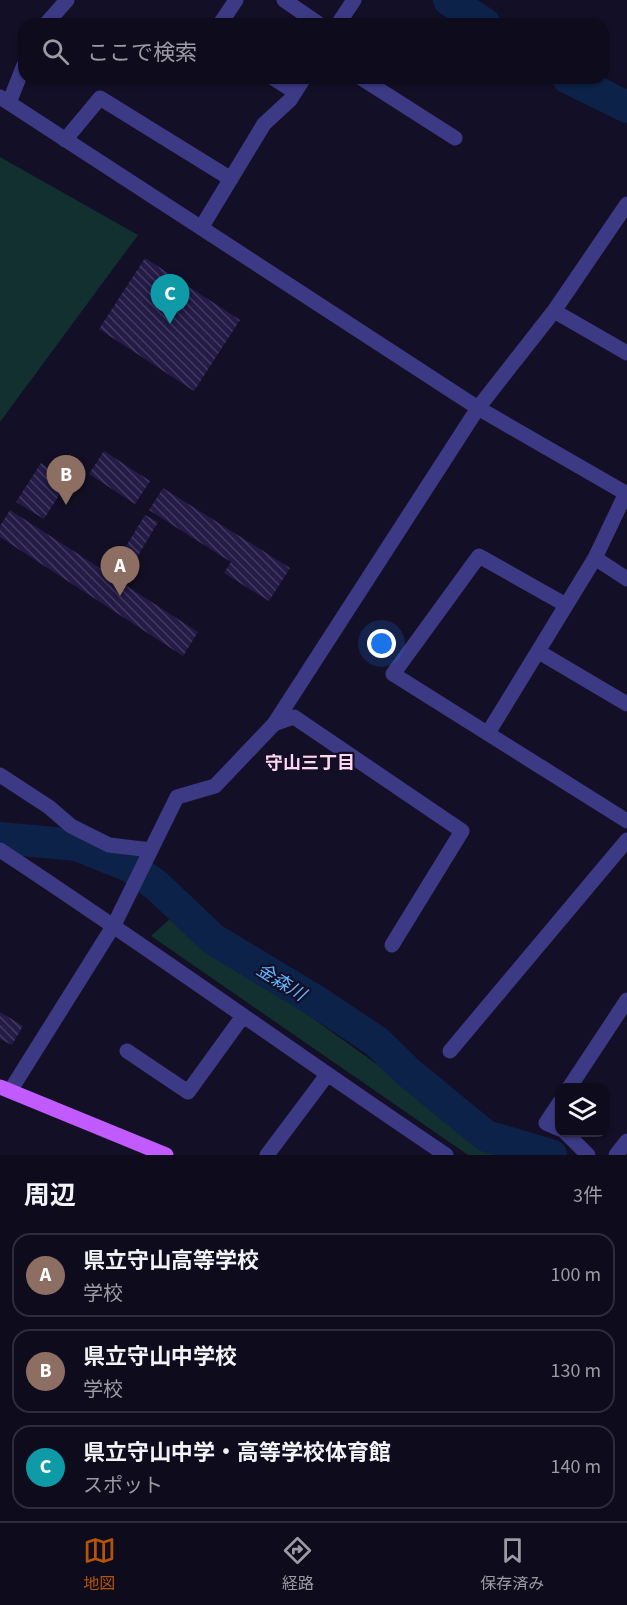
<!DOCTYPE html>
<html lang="ja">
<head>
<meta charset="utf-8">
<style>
  :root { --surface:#0e0b1c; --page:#171425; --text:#f1f3f6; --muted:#9b9ba3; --line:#2e2b3b; --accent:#b45309 }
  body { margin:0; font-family:"Source Sans 3","Noto Sans JP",sans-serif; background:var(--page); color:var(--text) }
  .controls { position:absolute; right:18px; bottom:18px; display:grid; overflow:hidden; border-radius:12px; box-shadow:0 2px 4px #0004 }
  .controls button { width:54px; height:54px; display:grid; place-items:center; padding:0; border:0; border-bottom:2px solid var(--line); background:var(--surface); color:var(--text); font:30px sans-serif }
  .you { position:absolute; left:382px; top:644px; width:21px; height:21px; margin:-15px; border:4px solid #fff; border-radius:50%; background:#1a73e8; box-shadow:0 0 0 9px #1a73e833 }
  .badge { display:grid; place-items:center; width:39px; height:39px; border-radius:50%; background:var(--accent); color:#fff; font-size:20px; font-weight:700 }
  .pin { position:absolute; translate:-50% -50px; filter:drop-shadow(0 2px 3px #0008) }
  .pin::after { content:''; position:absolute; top:32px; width:21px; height:18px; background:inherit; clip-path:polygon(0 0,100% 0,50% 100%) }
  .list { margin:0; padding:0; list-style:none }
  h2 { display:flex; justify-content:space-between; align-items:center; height:78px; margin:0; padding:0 24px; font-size:26px }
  h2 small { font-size:20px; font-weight:400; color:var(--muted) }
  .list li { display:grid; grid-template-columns:39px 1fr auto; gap:18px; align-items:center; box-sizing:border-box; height:84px; margin:0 12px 12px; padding:0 12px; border:2px solid var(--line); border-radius:18px }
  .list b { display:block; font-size:22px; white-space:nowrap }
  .list p { margin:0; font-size:20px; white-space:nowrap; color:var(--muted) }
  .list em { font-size:20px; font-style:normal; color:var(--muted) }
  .icon { flex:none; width:33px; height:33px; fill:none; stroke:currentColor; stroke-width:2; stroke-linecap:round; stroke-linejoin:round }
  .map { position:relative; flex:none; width:627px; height:1155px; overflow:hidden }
  .search { position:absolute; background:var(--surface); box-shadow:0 2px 4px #0004; left:18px; right:18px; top:18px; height:66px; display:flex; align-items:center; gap:15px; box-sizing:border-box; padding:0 21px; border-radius:18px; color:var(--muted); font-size:22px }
  .sheet { height:366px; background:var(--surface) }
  nav { display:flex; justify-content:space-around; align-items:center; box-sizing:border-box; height:84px; border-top:2px solid var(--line); background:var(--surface); font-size:16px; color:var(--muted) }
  nav a { display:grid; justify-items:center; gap:3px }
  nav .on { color:var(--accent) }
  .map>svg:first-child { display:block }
  .green { fill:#12302f }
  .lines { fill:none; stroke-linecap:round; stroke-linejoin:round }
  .river { stroke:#0c2248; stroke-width:32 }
  .building { fill:url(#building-back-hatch) }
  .minor { stroke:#3d3a85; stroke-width:15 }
  .major { stroke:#c25bff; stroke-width:15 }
  .labels { text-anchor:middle; stroke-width:4.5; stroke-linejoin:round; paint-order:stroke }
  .neighbourhood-label { font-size:18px; font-weight:bold; fill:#ffd6f0; stroke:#130f26 }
  .water-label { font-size:18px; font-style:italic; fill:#62b6ff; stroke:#130f26 }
</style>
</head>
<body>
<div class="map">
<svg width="627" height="1155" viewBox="0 0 627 1155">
  <defs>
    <pattern id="building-back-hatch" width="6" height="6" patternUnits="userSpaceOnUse" patternTransform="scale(1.5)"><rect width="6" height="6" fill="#241b47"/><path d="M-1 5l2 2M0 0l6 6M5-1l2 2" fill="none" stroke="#433b63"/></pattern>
  </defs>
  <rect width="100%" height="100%" fill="#130f26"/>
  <path class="green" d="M 0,157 L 138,235 L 0,422 Z
    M 172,917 L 503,1155 L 468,1155 L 151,936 Z"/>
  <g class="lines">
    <path class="river" d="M 449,0 L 485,24
      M 568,78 L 627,107
      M 0,838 L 76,845 L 129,866 L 156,885 L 213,939 L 319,1003 L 376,1041 L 408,1072 L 486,1136 L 551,1155"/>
  </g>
  <path class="building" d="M 145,258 L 240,320 L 194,391 L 99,329 Z
    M 104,451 L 150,481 L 135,504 L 89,474 Z
    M 41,463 L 68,481 L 44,519 L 16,502 Z
    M 163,488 L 290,568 L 269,601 L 224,573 L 231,562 L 149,510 Z
    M 10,510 L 109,574 L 145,515 L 158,522 L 122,583 L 198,632 L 183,656 L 0,537 L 0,526 Z
    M 0,1012 L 23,1026 L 12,1045 L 0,1039 Z"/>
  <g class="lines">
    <path class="minor" d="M 284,0 L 319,24
      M 46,24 L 67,0
      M 220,24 L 236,0
      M 338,24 L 354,0
      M 273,78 L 295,92
      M 361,78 L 455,138
      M 0,97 L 478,408 L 627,494
      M 9,103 L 24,65
      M 65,140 L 100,98 L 231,179
      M 201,228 L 264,124 L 290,100 L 304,78
      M 554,311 L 627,353
      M 595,558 L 627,579
      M 566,605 L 479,556 L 393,674 L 627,821
      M 539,652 L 627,704
      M 274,724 L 294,717 L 462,831 L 392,945
      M 488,733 L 595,558 L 626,493
      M 0,775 L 49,807 L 71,826 L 109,845 L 151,850
      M 0,850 C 151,949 297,1055 446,1155
      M 127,1051 L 188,1092 L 243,1016
      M 450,1051 L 627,840
      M 569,1088 L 627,1000
      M 10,1091 L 114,925 L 177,797 L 215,786 L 274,724 L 478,408 L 554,311 L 627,204
      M 560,1102 L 546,1123 L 560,1129
      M 565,1132 L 588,1155
      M 267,1155 L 327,1075
      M 616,1155 L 627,1141"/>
    <path class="major" d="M 0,1087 L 166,1155"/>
  </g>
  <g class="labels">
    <g class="neighbourhood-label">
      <text x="310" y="769">守山三丁目</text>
    </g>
    <g class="water-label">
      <text transform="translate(281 982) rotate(32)" y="6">金森川</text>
    </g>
  </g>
</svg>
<div class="controls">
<button><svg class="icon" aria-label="layers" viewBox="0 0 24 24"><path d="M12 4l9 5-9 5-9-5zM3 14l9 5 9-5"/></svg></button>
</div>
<div class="you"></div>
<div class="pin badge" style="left:120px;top:596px;background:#8d6e63">A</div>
<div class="pin badge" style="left:66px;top:505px;background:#8d6e63">B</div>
<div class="pin badge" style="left:170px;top:324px;background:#0f9aa8">C</div>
<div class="search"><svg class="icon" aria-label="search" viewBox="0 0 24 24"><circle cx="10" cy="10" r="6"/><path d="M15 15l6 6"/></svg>ここで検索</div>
</div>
<section class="sheet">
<h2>周辺<small>3件</small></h2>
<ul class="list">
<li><span class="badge" style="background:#8d6e63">A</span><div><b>県立守山高等学校</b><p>学校</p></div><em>100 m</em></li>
<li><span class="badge" style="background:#8d6e63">B</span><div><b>県立守山中学校</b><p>学校</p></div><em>130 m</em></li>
<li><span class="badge" style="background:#0f9aa8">C</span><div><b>県立守山中学・高等学校体育館</b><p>スポット</p></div><em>140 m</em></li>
</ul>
</section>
<nav>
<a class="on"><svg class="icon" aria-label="map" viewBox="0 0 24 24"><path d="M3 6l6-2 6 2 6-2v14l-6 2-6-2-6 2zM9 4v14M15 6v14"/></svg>地図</a>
<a><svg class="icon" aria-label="directions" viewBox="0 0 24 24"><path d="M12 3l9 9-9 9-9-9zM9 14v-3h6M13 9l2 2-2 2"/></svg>経路</a>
<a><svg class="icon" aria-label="saved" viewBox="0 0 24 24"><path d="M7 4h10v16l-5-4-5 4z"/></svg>保存済み</a>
</nav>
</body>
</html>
